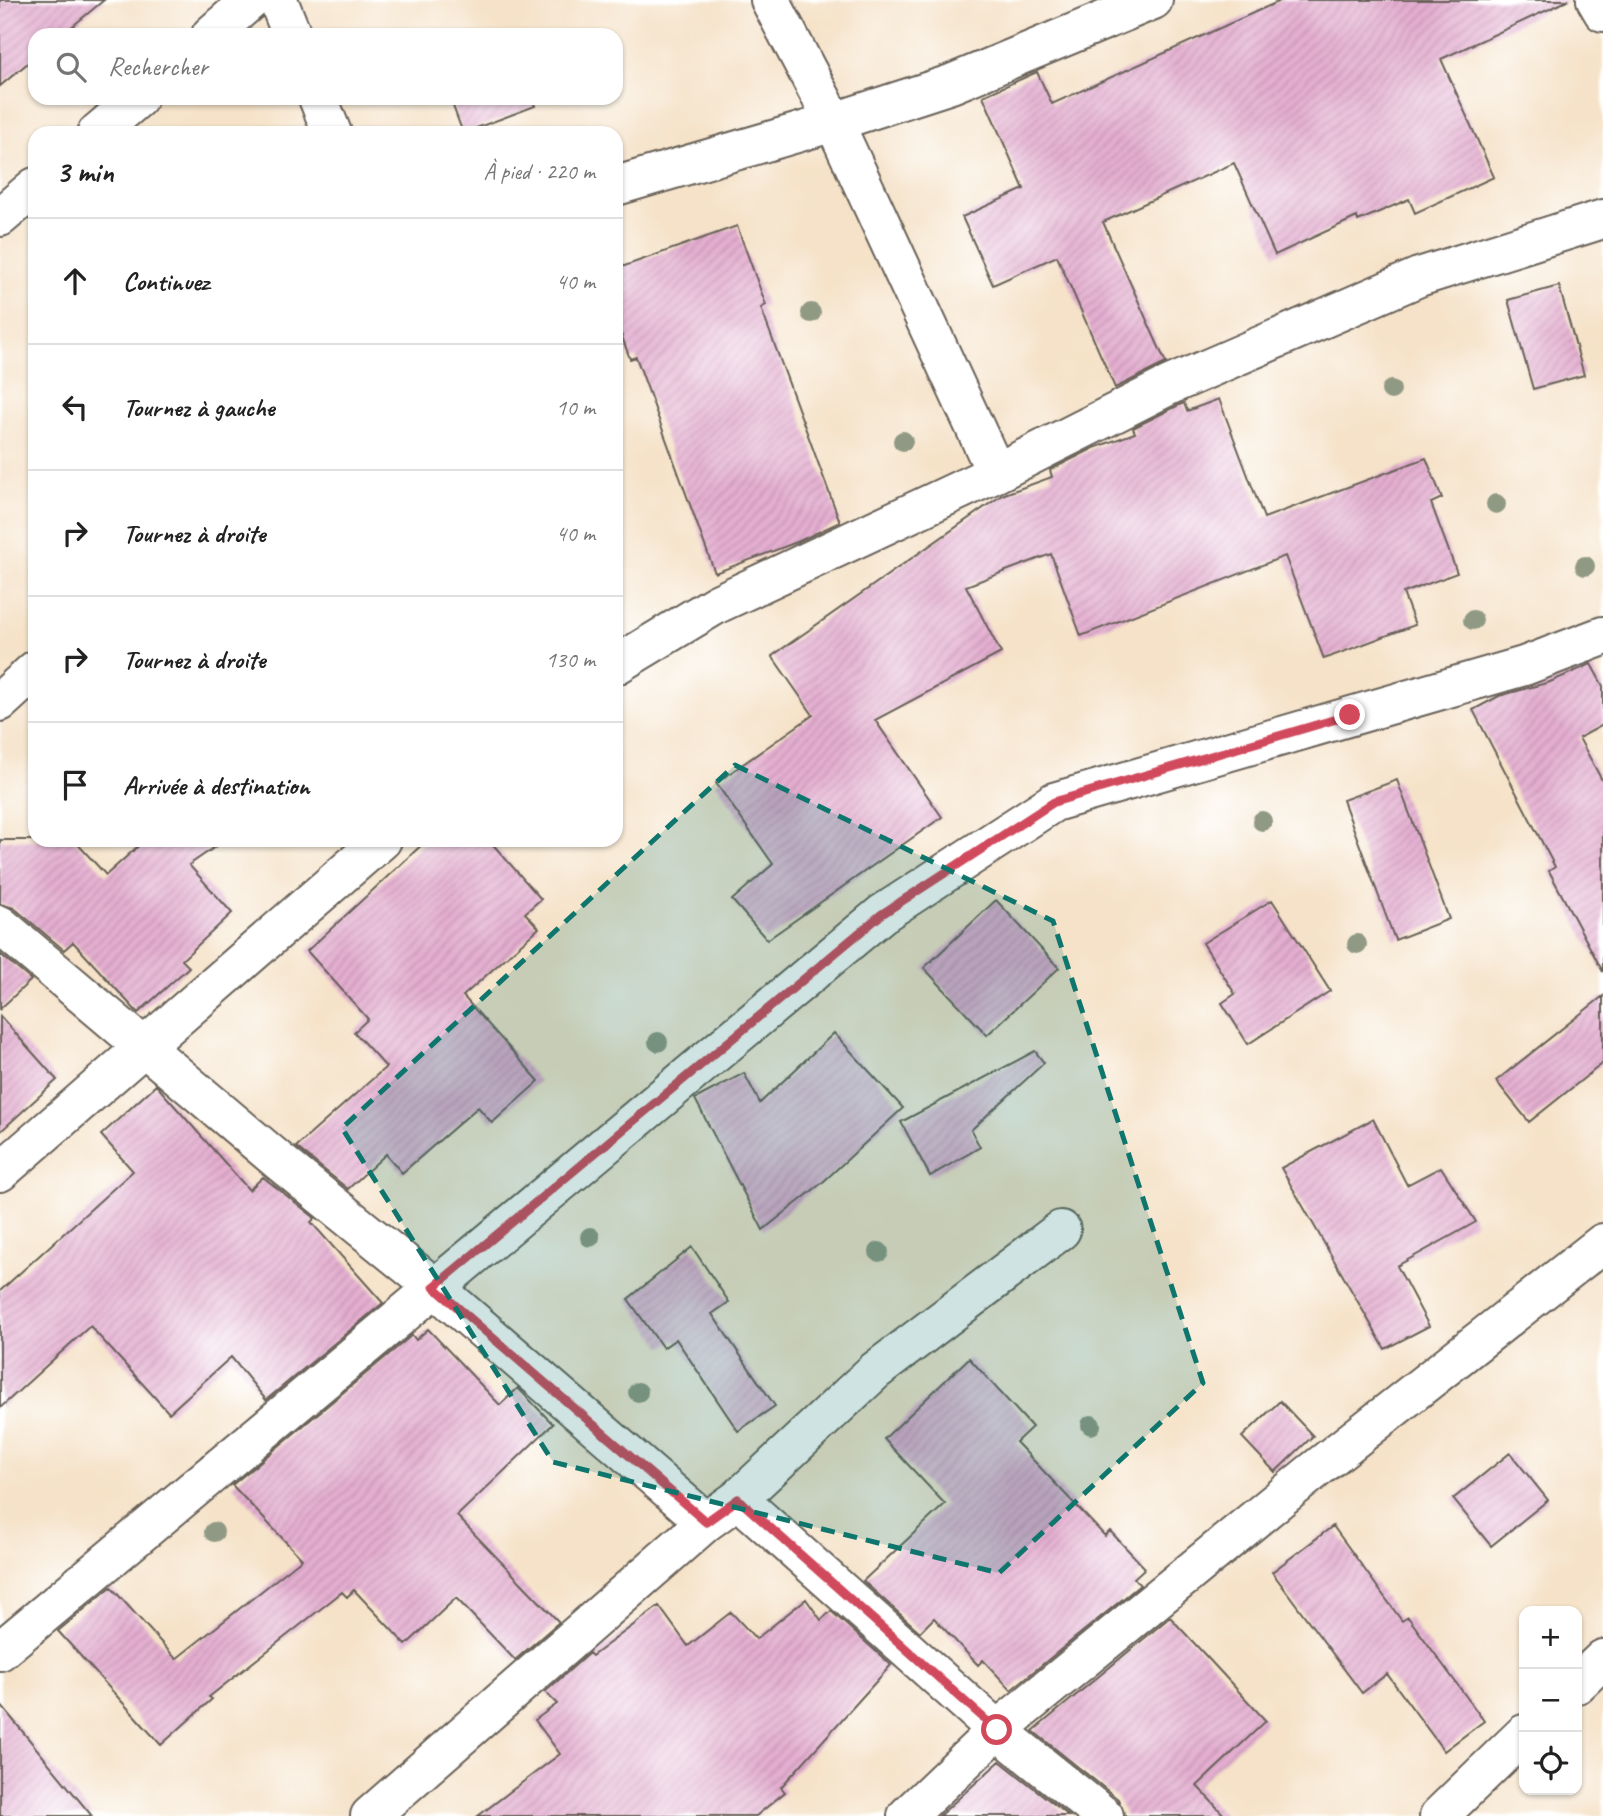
<!DOCTYPE html>
<html lang="fr">
<head>
<meta charset="utf-8">
<style>
  :root { --surface:#fff; --page:#f6f6f6; --text:#222; --muted:#767676; --line:#e0e0e0 }
  body { margin:0; font-family:Caveat,sans-serif; background:var(--page); color:var(--text) }
  .controls { position:absolute; right:21px; bottom:21px; display:grid; overflow:hidden; border-radius:14px; box-shadow:0 2px 5px #0004 }
  .controls button { width:63px; height:63px; display:grid; place-items:center; padding:0; border:0; border-bottom:2px solid var(--line); background:var(--surface); color:var(--text); font:35px sans-serif }
  .stop { position:absolute; width:21px; height:21px; margin:-16px; border:5px solid #d1495b; border-radius:50%; background:#fff }
  .stop.end { background:#d1495b; border-color:#fff; box-shadow:0 2px 7px #0008 }
  .list { margin:0; padding:0; list-style:none }
  h2 { display:flex; justify-content:space-between; align-items:center; height:91px; margin:0; padding:0 28px; font-size:30px }
  h2 small { font-size:23px; font-weight:400; color:var(--muted) }
  .list li { display:grid; grid-template-columns:46px 1fr auto; gap:21px; align-items:center; box-sizing:border-box; height:126px; padding:0 28px; border-top:2px solid var(--line) }
  .list b { display:block; font-size:26px; white-space:nowrap }
  .list em { font-size:23px; font-style:normal; color:var(--muted) }
  .icon { flex:none; width:38px; height:38px; fill:none; stroke:currentColor; stroke-width:2; stroke-linecap:round; stroke-linejoin:round }
  .map { position:relative; flex:none; width:1603px; height:1816px; overflow:hidden }
  .search { position:absolute; background:var(--surface); box-shadow:0 2px 5px #0004; left:28px; top:28px; width:595px; height:77px; display:flex; align-items:center; gap:18px; box-sizing:border-box; padding:0 24px; border-radius:21px; color:var(--muted); font-size:26px }
  .panel { position:absolute; background:var(--surface); box-shadow:0 2px 5px #0004; left:28px; top:126px; width:595px; height:721px; border-radius:21px }
  .map>svg:first-child { display:block }
  .building { fill:url(#building-hatch) }
  .lines { fill:none; stroke-linecap:round; stroke-linejoin:round }
  .street-casing { stroke:#686158; stroke-width:42 }
  .street { stroke:#fff; stroke-width:38 }
  .tree { fill:#909983 }
  .route { stroke:#d1495b; stroke-width:9 }
  .marked { fill:#0f766e; fill-opacity:0.2; stroke:#0f766e; stroke-width:5; stroke-dasharray:14 9; stroke-linejoin:round }
</style>
</head>
<body>
<div class="map">
<svg width="1603" height="1816" viewBox="0 0 1603 1816">
  <defs>
    <pattern id="building-hatch" width="6" height="6" patternUnits="userSpaceOnUse" patternTransform="scale(1.75)"><rect width="6" height="6" fill="#e4aed0"/><path d="M-1 1l2-2M0 6l6-6M5 7l2-2" fill="none" stroke="#c395b2"/></pattern>
  </defs>
  <rect width="100%" height="100%" fill="#fff"/>
  <filter id="ink" filterUnits="userSpaceOnUse"><feTurbulence type="fractalNoise" baseFrequency=".0143" numOctaves="2"/><feDisplacementMap in="SourceGraphic" scale="14" xChannelSelector="R" yChannelSelector="G"/><feConvolveMatrix kernelMatrix="1 2 1 2 8 2 1 2 1" color-interpolation-filters="sRGB"/></filter>
  <filter id="wash" filterUnits="userSpaceOnUse"><feTurbulence type="fractalNoise" baseFrequency=".00686" numOctaves="4" result="noise"/><feDisplacementMap in="SourceGraphic" scale="28" xChannelSelector="R" yChannelSelector="G"/><feGaussianBlur stdDeviation="1.57" result="paint"/><feColorMatrix in="noise" values="0 0 0 0 0 0 0 0 0 0 0 0 0 0 0 0 0 1.4 0 .05"/><feComposite in="paint" operator="in"/></filter>
  <g filter="url(#wash)">
    <rect width="100%" height="100%" fill="#f5e2c8"/>
    <g id="blocks">
      <path class="building" d="M 0,0 L 104,0 L 62,35 L 35,35 L 35,57 L 0,86 Z
        M 1282,0 L 1569,0 L 1441,59 L 1494,177 L 1415,213 L 1409,199 L 1358,221 L 1357,217 L 1275,255 L 1234,163 L 1103,222 L 1166,363 L 1115,388 L 1057,256 L 993,285 L 962,217 L 1024,189 L 983,96 L 1037,72 L 1052,104 Z
        M 450,98 L 532,98 L 535,106 L 463,133 Z
        M 737,226 L 766,305 L 761,308 L 840,522 L 797,542 L 715,573 L 636,357 L 630,359 L 616,320 L 616,269 Z
        M 1559,286 L 1584,375 L 1533,389 L 1508,300 Z
        M 1219,399 L 1264,518 L 1426,458 L 1442,498 L 1431,503 L 1457,573 L 1403,593 L 1415,625 L 1324,659 L 1285,556 L 1081,636 L 1051,554 L 966,586 L 1001,653 L 875,720 L 942,817 L 767,940 L 732,900 L 773,864 L 716,783 L 813,715 L 772,656 L 1002,495 L 1052,477 L 1050,470 L 1094,448 L 1135,433 L 1133,428 L 1179,405 L 1184,403 L 1187,411 Z
        M 1591,664 L 1603,686 L 1603,725 L 1579,738 L 1603,782 L 1603,972 L 1549,871 L 1555,867 L 1473,710 L 1499,696 L 1550,682 Z
        M 1397,780 L 1449,919 L 1395,940 L 1343,800 Z
        M 0,840 L 74,840 L 106,875 L 145,840 L 225,840 L 189,865 L 232,913 L 182,960 L 189,967 L 138,1013 L 73,942 L 64,950 L 14,908 L 0,904 Z
        M 427,840 L 489,840 L 541,899 L 525,913 L 539,928 L 463,996 L 539,1081 L 492,1123 L 478,1107 L 402,1173 L 386,1154 L 348,1189 L 296,1147 L 386,1067 L 354,1032 L 368,1019 L 307,951 Z
        M 996,900 L 1059,968 L 987,1035 L 924,968 Z
        M 1272,900 L 1330,991 L 1248,1044 L 1222,1003 L 1235,994 L 1203,943 Z
        M 0,954 L 31,980 L 0,1009 Z
        M 1603,996 L 1603,1063 L 1529,1122 L 1496,1081 Z
        M 0,1016 L 57,1080 L 0,1132 Z
        M 834,1033 L 903,1108 L 823,1182 L 763,1230 L 695,1099 L 744,1073 L 760,1103 Z
        M 1035,1051 L 1044,1063 L 971,1130 L 980,1147 L 930,1176 L 901,1122 Z
        M 156,1085 L 249,1190 L 263,1177 L 315,1218 L 311,1222 L 383,1303 L 266,1400 L 231,1357 L 169,1413 L 90,1326 L 0,1408 L 0,1291 L 133,1171 L 101,1135 Z
        M 1373,1119 L 1407,1185 L 1441,1167 L 1476,1222 L 1397,1266 L 1429,1326 L 1385,1349 L 1281,1168 Z
        M 692,1247 L 729,1302 L 712,1314 L 775,1406 L 738,1431 L 676,1339 L 663,1348 L 628,1299 Z
        M 428,1329 L 500,1405 L 518,1388 L 553,1424 L 457,1516 L 559,1622 L 515,1660 L 456,1598 L 406,1645 L 354,1590 L 347,1597 L 342,1592 L 209,1697 L 212,1699 L 161,1745 L 58,1631 L 111,1587 L 176,1659 L 302,1559 L 232,1485 L 412,1335 L 416,1340 Z
        M 969,1358 L 1032,1427 L 1016,1442 L 1105,1536 L 1110,1531 L 1145,1568 L 1134,1578 L 1140,1585 L 1011,1690 L 983,1660 L 978,1665 L 934,1618 L 920,1632 L 863,1581 L 945,1504 L 884,1439 Z
        M 1280,1401 L 1313,1436 L 1275,1472 L 1242,1437 Z
        M 1510,1453 L 1548,1500 L 1491,1546 L 1453,1499 Z
        M 1333,1526 L 1402,1621 L 1408,1617 L 1484,1721 L 1444,1751 L 1387,1674 L 1362,1693 L 1272,1572 Z
        M 806,1599 L 821,1620 L 831,1611 L 891,1665 L 781,1787 L 785,1792 L 756,1816 L 478,1816 L 560,1754 L 535,1720 L 557,1704 L 545,1692 L 589,1653 L 592,1656 L 659,1606 L 688,1646 L 731,1612 L 756,1639 Z
        M 1170,1617 L 1266,1721 L 1197,1786 L 1225,1816 L 1125,1816 L 1118,1799 L 1033,1731 Z
        M 0,1704 L 92,1816 L 0,1816 Z
        M 1000,1761 L 1069,1816 L 939,1816 Z"/>
    </g>
  </g>
  <g filter="url(#ink)">
    <use href="#blocks" fill-opacity="0" stroke="#686158" stroke-width="2"/>
    <g class="lines">
      <defs>
        <path id="street" d="M 278,0 L 292,35
          M 770,0 L 834,122 L 996,473
          M 1596,0 L 1603,12
          M 211,35 L 251,0
          M 318,98 L 332,133
          M 97,133 L 138,98
          M 616,186 L 834,122 L 951,84 L 1153,0
          M 0,217 L 35,187
          M 616,665 L 717,604 L 996,473 L 1170,385 L 1419,277 L 1603,219
          M 0,702 L 35,670
          M 0,925 L 280,1162 L 434,1287 L 706,1522
          M 0,1172 L 382,840
          M 738,1499 L 997,1730 L 1104,1816
          M 0,1651 L 882,914 L 1054,802 L 1524,666 L 1603,636
          M 1577,1684 L 1603,1659
          M 370,1816 L 706,1522 L 738,1499 L 875,1371 L 1061,1230
          M 907,1816 L 997,1730 L 1310,1474 L 1603,1243
          M 1439,1816 L 1524,1734"/>
      </defs>
      <use href="#street" class="street-casing"/>
      <use href="#street" class="street"/>
    </g>
    <g class="tree">
      <circle cx="811" cy="313" r="10"/>
      <circle cx="1391" cy="390" r="10"/>
      <circle cx="903" cy="441" r="10"/>
      <circle cx="1496" cy="504" r="10"/>
      <circle cx="1585" cy="566" r="10"/>
      <circle cx="1473" cy="620" r="10"/>
      <circle cx="1262" cy="821" r="10"/>
      <circle cx="1357" cy="944" r="10"/>
      <circle cx="658" cy="1042" r="10"/>
      <circle cx="590" cy="1237" r="10"/>
      <circle cx="879" cy="1252" r="10"/>
      <circle cx="638" cy="1392" r="10"/>
      <circle cx="1091" cy="1425" r="10"/>
      <circle cx="214" cy="1532" r="10"/>
    </g>
  </g>
  <g class="lines" filter="url(#ink)">
    <path class="route" d="M 997,1730 L 738,1499 L 706,1522 L 434,1287 L 882,914 L 1054,802 L 1350,715"/>
  </g>
  <path class="marked" d="M 735,765 L 1053,921 L 1203,1383 L 999,1573 L 553,1462 L 342,1128 Z"/>
</svg>
<div class="controls">
<button>+</button>
<button>−</button>
<button><svg class="icon" aria-label="locate" viewBox="0 0 24 24"><circle cx="12" cy="12" r="6"/><path d="M12 2v4M12 18v4M2 12h4M18 12h4"/></svg></button>
</div>
<div class="stop" style="left:997px;top:1730px"></div>
<div class="stop end" style="left:1350px;top:715px"></div>
<div class="search"><svg class="icon" aria-label="search" viewBox="0 0 24 24"><circle cx="10" cy="10" r="6"/><path d="M15 15l6 6"/></svg>Rechercher</div>
<section class="panel">
<h2>3 min<small>À pied · 220 m</small></h2>
<ul class="list">
<li><svg class="icon" aria-label="ahead" viewBox="0 0 24 24"><path d="M12 20V5M6 11l6-6 6 6"/></svg><div><b>Continuez</b></div><em>40 m</em></li>
<li><svg class="icon" aria-label="left" viewBox="0 0 24 24"><path d="M17 20v-9H6M10 6l-5 5 5 5"/></svg><div><b>Tournez à gauche</b></div><em>10 m</em></li>
<li><svg class="icon" aria-label="right" viewBox="0 0 24 24"><path d="M7 20v-9h11M14 6l5 5-5 5"/></svg><div><b>Tournez à droite</b></div><em>40 m</em></li>
<li><svg class="icon" aria-label="right" viewBox="0 0 24 24"><path d="M7 20v-9h11M14 6l5 5-5 5"/></svg><div><b>Tournez à droite</b></div><em>130 m</em></li>
<li><svg class="icon" aria-label="arrive" viewBox="0 0 24 24"><path d="M6 21V4h12l-3 4 3 4H6"/></svg><div><b>Arrivée à destination</b></div></li>
</ul>
</section>
</div>
</body>
</html>
